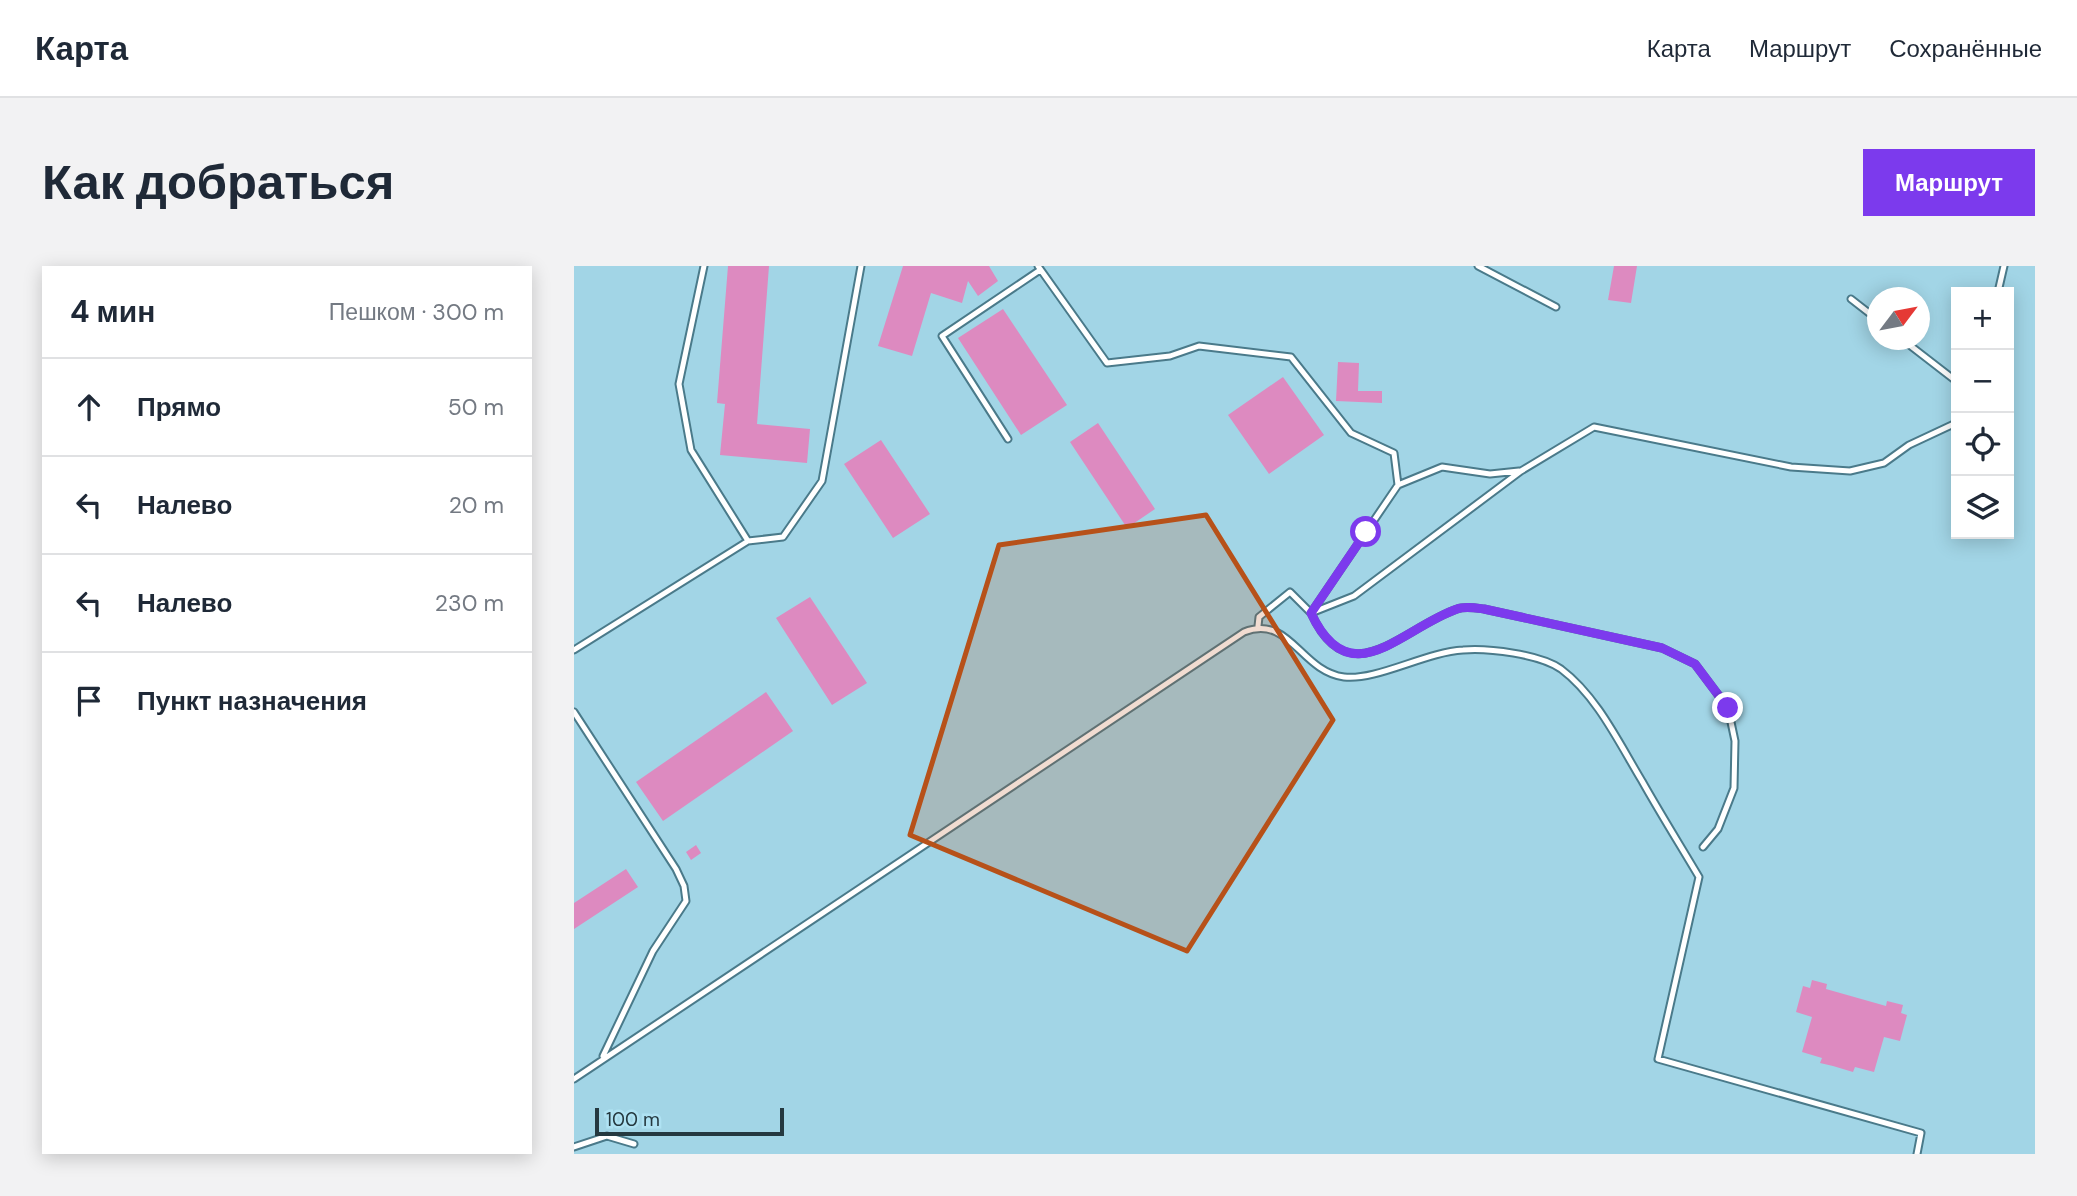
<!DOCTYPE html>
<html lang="ru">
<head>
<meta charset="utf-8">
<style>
  :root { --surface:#fff; --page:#f2f2f3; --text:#1f2937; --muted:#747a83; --line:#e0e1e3; --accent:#7c3aed }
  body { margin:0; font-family:"DM Sans",sans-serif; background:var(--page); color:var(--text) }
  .controls { position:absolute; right:21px; top:21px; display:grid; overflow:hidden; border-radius:0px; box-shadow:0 4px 18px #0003 }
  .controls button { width:63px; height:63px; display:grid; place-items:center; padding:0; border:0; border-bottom:2px solid var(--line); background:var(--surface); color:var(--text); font:35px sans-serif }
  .compass { position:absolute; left:1293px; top:21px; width:63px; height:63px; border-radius:50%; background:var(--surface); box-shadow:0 4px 18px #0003; rotate:58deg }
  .scale { position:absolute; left:21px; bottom:18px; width:189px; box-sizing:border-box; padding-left:7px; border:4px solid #253940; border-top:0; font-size:19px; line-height:24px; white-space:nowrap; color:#253940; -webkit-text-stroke:5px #afe2f3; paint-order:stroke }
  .stop { position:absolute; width:21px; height:21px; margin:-16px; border:5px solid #7c3aed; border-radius:50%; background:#fff }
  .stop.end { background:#7c3aed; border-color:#fff; box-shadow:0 2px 7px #0008 }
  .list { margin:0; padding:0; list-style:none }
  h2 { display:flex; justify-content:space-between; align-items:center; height:91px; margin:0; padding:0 28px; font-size:30px }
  h2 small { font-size:23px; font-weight:400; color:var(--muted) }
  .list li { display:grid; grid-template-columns:46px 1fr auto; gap:21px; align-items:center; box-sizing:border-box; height:98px; padding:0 28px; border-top:2px solid var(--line) }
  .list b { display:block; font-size:26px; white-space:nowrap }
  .list em { font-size:23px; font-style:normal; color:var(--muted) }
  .icon { flex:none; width:38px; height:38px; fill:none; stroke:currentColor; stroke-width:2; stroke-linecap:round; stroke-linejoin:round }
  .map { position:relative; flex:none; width:1461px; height:888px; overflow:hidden; border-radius:0px }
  header { display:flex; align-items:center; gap:42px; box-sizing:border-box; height:98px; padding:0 35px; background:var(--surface); border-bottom:2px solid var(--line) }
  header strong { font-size:33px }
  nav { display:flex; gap:38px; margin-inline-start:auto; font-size:24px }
  .intro { display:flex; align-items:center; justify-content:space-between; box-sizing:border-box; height:168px; padding:0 42px }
  h1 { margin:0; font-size:49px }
  .button { padding:18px 32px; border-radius:0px; background:var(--accent); color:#fff; font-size:24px; font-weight:700 }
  main { display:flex; gap:42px; padding:0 42px }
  aside { flex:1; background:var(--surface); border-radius:0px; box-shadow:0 4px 18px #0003 }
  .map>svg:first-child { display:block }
  .building { fill:#dd8ac0 }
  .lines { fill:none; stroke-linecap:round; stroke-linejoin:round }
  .service-casing { stroke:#4a7a8a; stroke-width:9 }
  .service { stroke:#fff; stroke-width:5 }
  .route { stroke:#7c3aed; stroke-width:9 }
  .marked { fill:#b75119; fill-opacity:0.2; stroke:#b75119; stroke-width:5; stroke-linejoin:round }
</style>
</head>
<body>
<header>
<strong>Карта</strong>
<nav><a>Карта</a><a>Маршрут</a><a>Сохранённые</a></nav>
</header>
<div class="intro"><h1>Как добраться</h1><a class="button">Маршрут</a></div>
<main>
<aside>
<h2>4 мин<small>Пешком · 300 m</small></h2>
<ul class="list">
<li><svg class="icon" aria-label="ahead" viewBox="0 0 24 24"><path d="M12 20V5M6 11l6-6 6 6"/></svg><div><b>Прямо</b></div><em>50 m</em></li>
<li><svg class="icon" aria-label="left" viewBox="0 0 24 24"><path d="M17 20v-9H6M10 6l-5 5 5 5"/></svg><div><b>Налево</b></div><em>20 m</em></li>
<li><svg class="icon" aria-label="left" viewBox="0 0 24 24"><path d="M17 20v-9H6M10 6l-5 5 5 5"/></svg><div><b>Налево</b></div><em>230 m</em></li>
<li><svg class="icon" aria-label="arrive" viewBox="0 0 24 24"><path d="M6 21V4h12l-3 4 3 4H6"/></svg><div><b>Пункт назначения</b></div></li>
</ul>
</aside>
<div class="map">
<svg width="1461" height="888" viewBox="0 0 1461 888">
  <rect width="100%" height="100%" fill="#a2d5e6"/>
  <path class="building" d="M 154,0 L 195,0 L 183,158 L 236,163 L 233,197 L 146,189 L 151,138 L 143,137 Z
    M 329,0 L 415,0 L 424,15 L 404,30 L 394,15 L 388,37 L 357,27 L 338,90 L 304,80 Z
    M 1040,0 L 1063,0 L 1057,37 L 1034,34 Z
    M 429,43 L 493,139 L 447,169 L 384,72 Z
    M 764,96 L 785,97 L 784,125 L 808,125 L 808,137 L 762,135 Z
    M 709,111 L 750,169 L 695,208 L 654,149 Z
    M 524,157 L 581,243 L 553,262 L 496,176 Z
    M 307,174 L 356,248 L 319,272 L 270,198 Z
    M 236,331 L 293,417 L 258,439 L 202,352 Z
    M 192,426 L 219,465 L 89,555 L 62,516 Z
    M 122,579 L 127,587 L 117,594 L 112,586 Z
    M 52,603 L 64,621 L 0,663 L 0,637 Z
    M 1238,714 L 1253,718 L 1252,723 L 1312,740 L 1313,735 L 1329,739 L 1327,747 L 1333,749 L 1326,775 L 1310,771 L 1300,806 L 1281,801 L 1279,806 L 1259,800 L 1246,797 L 1248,792 L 1228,786 L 1238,751 L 1222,746 L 1229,720 L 1236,722 Z"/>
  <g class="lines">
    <defs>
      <path id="service" d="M 130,0 L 105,118 L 117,184 L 174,275
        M 464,0 L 533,97 L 596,90 L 625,80 L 717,91 L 777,167 L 820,187 L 824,219 L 868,201 L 916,208 L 945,205
        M 904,0 L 982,41
        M 1424,26 L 1430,0
        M 1277,33 L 1304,54
        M 1329,74 L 1382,115
        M 434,173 L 368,70 L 466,4
        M 824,219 L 737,347 C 775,431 828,362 883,343 C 891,340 902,342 910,343 L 1088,382 L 1121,398 L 1154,442 L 1161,475 L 1160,522 L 1144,563 L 1129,581
        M 684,360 L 685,351 L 716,326 L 737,347 L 780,330 L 947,205 L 1020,161 L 1217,201 L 1276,205 L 1310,197 L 1335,179 L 1382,157
        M 0,384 L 174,275 L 209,271 L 248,215 L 287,0
        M 0,446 L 102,603 L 110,620 L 112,635 L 79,685 L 29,790
        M 0,813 L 670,366 C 716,348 726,405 770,411 C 802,415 852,386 889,384 C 914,382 966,388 987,403 C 1023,430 1045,477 1068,515 C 1086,547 1106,579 1125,611 L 1084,793 L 1347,867 L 1343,888
        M 0,881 L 33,870 L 60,878"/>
    </defs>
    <use href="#service" class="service-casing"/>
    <use href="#service" class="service"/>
  </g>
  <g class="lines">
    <path class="route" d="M 792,266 L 737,347 C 776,431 828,362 883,343 C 891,340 902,342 910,343 L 1088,382 L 1121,398 L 1154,442"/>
  </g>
  <path class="marked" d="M 632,249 L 759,454 L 613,685 L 336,569 L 425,279 Z"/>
</svg>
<div class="controls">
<button>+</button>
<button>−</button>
<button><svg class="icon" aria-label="locate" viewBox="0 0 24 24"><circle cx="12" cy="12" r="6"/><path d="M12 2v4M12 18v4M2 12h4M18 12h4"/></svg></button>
<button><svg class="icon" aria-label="layers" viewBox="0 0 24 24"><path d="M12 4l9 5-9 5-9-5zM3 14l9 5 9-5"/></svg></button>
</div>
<svg class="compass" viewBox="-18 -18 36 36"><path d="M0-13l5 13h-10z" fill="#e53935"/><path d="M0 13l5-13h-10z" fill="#747a83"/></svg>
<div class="scale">100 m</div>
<div class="stop" style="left:792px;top:266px"></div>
<div class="stop end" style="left:1154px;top:442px"></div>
</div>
</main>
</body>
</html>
